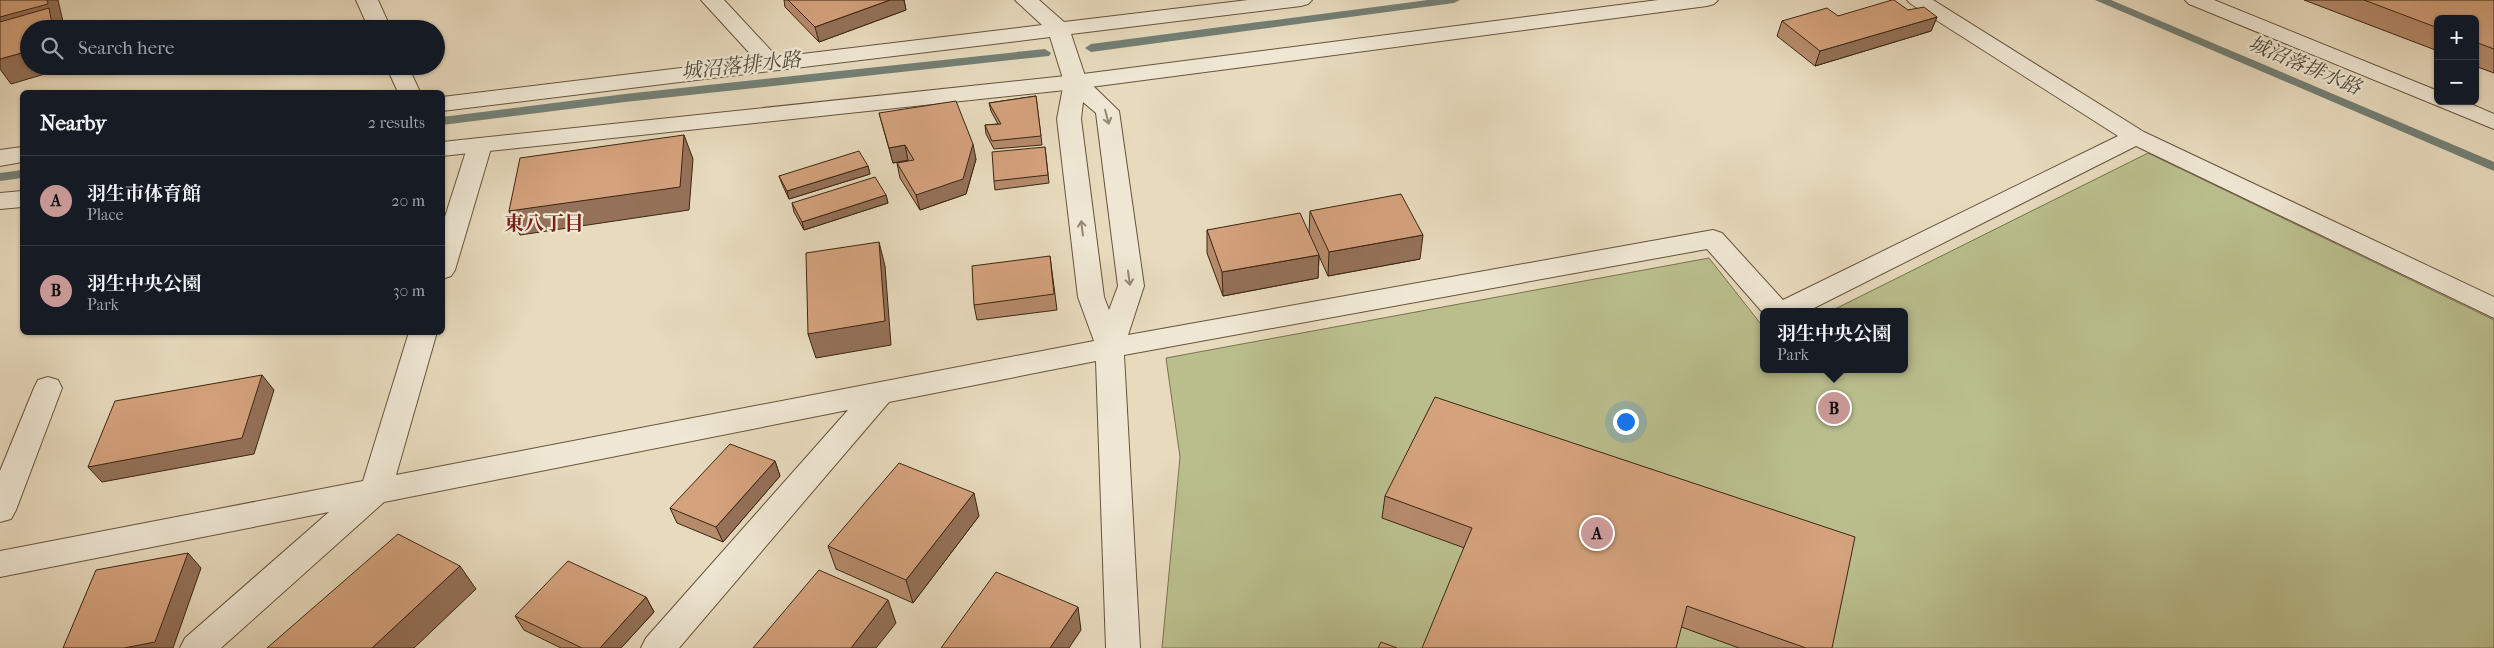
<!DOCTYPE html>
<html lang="en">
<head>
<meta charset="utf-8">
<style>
  :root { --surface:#171b24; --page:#20242c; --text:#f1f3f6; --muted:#9ea1a6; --line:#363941; --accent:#c59692 }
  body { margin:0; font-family:"IM FELL French Canon","Noto Serif JP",serif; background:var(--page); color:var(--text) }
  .controls { position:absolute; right:15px; top:15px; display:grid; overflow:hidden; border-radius:8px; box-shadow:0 1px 4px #0004 }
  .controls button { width:45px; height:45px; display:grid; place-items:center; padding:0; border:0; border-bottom:1px solid var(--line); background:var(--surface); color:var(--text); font:25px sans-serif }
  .you { position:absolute; left:1625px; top:421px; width:18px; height:18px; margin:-12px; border:4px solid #fff; border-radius:50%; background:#1a73e8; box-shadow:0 0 0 8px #1a73e833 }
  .badge { display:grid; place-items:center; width:32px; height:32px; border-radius:50%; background:var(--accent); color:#111; font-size:16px; font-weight:700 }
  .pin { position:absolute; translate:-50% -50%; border:2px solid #fff; box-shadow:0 1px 5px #0006 }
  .popup { position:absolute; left:1760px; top:308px; width:148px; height:65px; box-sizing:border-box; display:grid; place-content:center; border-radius:8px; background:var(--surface); filter:drop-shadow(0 1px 4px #0005); font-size:16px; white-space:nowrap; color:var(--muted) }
  .popup b { font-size:19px; color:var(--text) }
  .popup::after { content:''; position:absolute; left:50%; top:100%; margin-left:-10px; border:10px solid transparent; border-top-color:var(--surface) }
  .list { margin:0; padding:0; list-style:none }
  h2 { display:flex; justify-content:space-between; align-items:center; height:65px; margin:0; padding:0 20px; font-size:21px }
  h2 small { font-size:16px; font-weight:400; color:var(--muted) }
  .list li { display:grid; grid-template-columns:32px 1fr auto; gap:15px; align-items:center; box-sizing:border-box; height:90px; padding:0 20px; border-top:1px solid var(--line) }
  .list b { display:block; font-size:19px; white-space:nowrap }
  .list p { margin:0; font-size:16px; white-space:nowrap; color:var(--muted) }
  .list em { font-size:16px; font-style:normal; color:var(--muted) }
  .icon { flex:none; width:28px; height:28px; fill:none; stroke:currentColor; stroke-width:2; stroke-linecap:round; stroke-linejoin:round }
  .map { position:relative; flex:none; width:2494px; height:648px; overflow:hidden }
  .search { position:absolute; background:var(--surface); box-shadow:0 1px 4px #0004; left:20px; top:20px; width:425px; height:55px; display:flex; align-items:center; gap:12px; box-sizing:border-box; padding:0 18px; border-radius:28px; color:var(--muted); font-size:19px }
  .panel { position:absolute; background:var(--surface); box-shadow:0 1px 4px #0004; left:20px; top:90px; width:425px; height:245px; border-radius:8px }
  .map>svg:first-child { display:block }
  .green { fill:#babe8d; stroke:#7a724f }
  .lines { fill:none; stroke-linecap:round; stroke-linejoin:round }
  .stream { fill:#737f75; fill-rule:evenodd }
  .minor-casing { stroke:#66533c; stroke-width:2 }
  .tertiary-casing { stroke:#66533c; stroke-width:2 }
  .minor { fill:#efe7d4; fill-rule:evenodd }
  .tertiary { fill:#efe7d4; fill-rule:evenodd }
  .wall { fill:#b68b6c; stroke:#3b2611 }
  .shaded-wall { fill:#947158; stroke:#3b2611 }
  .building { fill:#d4a27d; stroke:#3b2611 }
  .oneway { stroke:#958672 }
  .labels { text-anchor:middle; stroke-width:4.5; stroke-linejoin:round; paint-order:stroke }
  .water-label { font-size:20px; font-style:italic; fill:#524b3a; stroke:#efe7d4 }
  .neighbourhood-label { font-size:20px; font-weight:bold; fill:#7a1f14; stroke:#efe7d4 }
</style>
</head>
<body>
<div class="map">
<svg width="2494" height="648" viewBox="0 0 2494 648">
  <rect width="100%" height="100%" fill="#e7dabd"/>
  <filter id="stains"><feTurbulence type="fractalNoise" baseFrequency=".004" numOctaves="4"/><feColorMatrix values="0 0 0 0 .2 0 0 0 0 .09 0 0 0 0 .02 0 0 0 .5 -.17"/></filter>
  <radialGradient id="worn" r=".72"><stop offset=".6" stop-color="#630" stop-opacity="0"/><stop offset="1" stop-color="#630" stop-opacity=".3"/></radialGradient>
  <path class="green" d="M 2148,153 L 2494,320 L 2494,648 L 1162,648 L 1180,457 L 1166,358 L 1709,258 L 1764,328 L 1764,369 L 1904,369 L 1904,312 L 1829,312 Z"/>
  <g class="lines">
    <path class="stream" d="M 1428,0 L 1460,0 L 1454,3 L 1091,52 L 1085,48 L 1091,44 Z
      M 2095,0 L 2111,0 L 2494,162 L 2494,171 Z
      M 1045,49 L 1051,53 L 1049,56 L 625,102 L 442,125 L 442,117 L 625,94 Z
      M 22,170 L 22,178 L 0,181 L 0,173 Z"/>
    <defs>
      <path id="minor" d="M 356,0 L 378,0 L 391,29 L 369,29 Z
        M 701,0 L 724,0 L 777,57 L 1042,25 L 1015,0 L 1039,0 L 1064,22 L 1248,0 L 1312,0 L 1308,4 L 1301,6 L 1071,34 L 1086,79 L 1119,111 L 1144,286 L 1128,335 L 1713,230 L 1722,233 L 1783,300 L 2118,136 L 1911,4 L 1907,0 L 1933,0 L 2144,132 L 2494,297 L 2494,318 L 2136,146 L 1806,312 L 1764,312 L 1764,314 L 1707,249 L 1124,355 L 1140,648 L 1106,648 L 1096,361 L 889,402 L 679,648 L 641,648 L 646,638 L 848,410 L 384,502 L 221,648 L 180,648 L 185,638 L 329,512 L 0,577 L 0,551 L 363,481 L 409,332 L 437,332 L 396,475 L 1094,341 L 1078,297 L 1057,119 L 1064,82 L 1050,37 L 442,111 L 442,97 L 755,59 ZM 1083,102 L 1096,113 L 1118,286 L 1109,310 L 1104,297 L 1081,119 Z
        M 386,66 L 408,66 L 420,92 L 398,92 Z
        M 480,138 L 488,140 L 492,145 L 455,270 L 451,276 L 442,279 L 442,226 L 468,145 L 472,140 Z
        M 22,147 L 22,162 L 0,166 L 0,150 Z
        M 48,377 L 58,380 L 62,388 L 16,510 L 11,519 L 0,522 L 0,471 L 34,388 L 38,380 Z"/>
      <path id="tertiary" d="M 1658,0 L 1718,0 L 1714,4 L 1707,6 L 1075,89 L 442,156 L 442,142 L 1075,75 Z
        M 2185,0 L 2214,0 L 2438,91 L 2438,101 L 2464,101 L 2494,114 L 2494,129 L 2189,4 Z
        M 22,191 L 22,207 L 0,209 L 0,193 Z"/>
    </defs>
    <use href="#minor" class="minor-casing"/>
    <use href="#tertiary" class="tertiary-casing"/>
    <use href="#minor" class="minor"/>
    <use href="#tertiary" class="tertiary"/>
  </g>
  <path class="wall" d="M 784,0 L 904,0 L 906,10 L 819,42 L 785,7 Z
    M 2304,0 L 2494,0 L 2494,73 L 2475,66 L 2475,19 L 2438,19 L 2438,51 Z
    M 1908,10 L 1937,17 L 1931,31 L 1815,66 L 1777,36 L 1782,21 Z
    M 1036,96 L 1042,145 L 994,149 L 986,134 L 985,125 L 998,124 L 991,111 L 989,103 Z
    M 879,113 L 976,159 L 966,194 L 920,210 L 900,178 L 897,163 L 908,161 L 908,160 L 893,163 Z
    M 1045,147 L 1049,183 L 995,190 L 994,181 Z
    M 868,166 L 870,174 L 789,199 L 782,184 L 779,176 Z
    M 886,195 L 888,203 L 804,230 L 794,212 L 792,203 Z
    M 1310,211 L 1420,259 L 1328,276 L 1319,256 L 1318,278 L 1223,296 L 1207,253 L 1207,230 L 1309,233 Z
    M 1050,256 L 1057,310 L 977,320 L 974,305 Z
    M 775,461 L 780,476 L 723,542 L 677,523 L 670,508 Z
    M 1385,496 L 1832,648 L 1739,648 L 1382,518 Z
    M 979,516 L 913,603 L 836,569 L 828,546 Z
    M 646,597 L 654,612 L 621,648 L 561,648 L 524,630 L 515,616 Z"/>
  <path class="shaded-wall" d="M 47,0 L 58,0 L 64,26 L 62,27 L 63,29 L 29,29 L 0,38 L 0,17 Z
    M 890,0 L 904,0 L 906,10 L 819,42 L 815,27 Z
    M 1937,17 L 1931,31 L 1815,66 L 1820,51 Z
    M 29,51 L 29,66 L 72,66 L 11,84 L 0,69 L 0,59 Z
    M 684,135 L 693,159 L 689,210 L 520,235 L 509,211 Z
    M 973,144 L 976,159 L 966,194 L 920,210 L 916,195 Z
    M 905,145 L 908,160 L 893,163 L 889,148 Z
    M 868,166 L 870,174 L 789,199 L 787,191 Z
    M 886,195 L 888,203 L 804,230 L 802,222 Z
    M 1423,235 L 1420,259 L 1328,276 L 1329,252 Z
    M 879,242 L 885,266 L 891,345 L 816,358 L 808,334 Z
    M 1319,255 L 1318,278 L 1223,296 L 1222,272 Z
    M 262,375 L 274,390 L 254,454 L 102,482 L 88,467 Z
    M 775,461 L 780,476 L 723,542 L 716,527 Z
    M 974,493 L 979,516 L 913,603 L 906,580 Z
    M 188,553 L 201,568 L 173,648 L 124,648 Z
    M 460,566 L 476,589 L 414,648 L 372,648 Z
    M 646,597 L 654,612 L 621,648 L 600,648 Z
    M 888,600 L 896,623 L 876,648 L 851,648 Z
    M 1078,607 L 1081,630 L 1069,648 L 1050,648 Z"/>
  <path class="building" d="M 0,0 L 47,0 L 48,4 L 0,17 Z
    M 788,0 L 890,0 L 815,27 Z
    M 1892,0 L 1894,0 L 1908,10 L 1924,7 L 1937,17 L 1820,51 L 1782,21 L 1827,8 L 1838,16 Z
    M 2364,0 L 2494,0 L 2494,49 L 2475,42 L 2475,19 L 2438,19 L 2438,28 Z
    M 49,8 L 53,29 L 29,29 L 29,51 L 0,59 L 0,22 Z
    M 1036,96 L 1041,136 L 992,141 L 985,125 L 1001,124 L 989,103 Z
    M 956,101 L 973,144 L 963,179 L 916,195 L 897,163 L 914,160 L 905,145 L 889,148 L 879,113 Z
    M 684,135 L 680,187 L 509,211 L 520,158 Z
    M 1045,147 L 1048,175 L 994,181 L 992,152 Z
    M 859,151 L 868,166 L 787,191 L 779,176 Z
    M 875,177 L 886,195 L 802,222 L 792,203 Z
    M 1401,194 L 1423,235 L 1329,252 L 1310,211 Z
    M 1300,213 L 1319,255 L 1222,272 L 1207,230 Z
    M 879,242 L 885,321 L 808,334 L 806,253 Z
    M 1050,256 L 1054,294 L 974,305 L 972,266 Z
    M 262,375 L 242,438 L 88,467 L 115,401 Z
    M 1435,397 L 1855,537 L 1832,648 L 1806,648 L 1687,606 L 1676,648 L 1422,648 L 1472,528 L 1385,496 Z
    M 730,444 L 775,461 L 716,527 L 670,508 Z
    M 899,463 L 974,493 L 906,580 L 828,546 Z
    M 398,534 L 460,566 L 372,648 L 267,648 Z
    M 188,553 L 155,642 L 124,648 L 63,648 L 96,570 Z
    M 568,561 L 646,597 L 600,648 L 582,648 L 515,616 Z
    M 819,570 L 888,600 L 851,648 L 753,648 Z
    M 996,572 L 1078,607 L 1050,648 L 941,648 Z
    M 1381,642 L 1397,648 L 1378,648 Z"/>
  <defs><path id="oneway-shaft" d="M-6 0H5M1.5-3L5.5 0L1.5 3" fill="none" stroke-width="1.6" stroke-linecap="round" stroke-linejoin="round" transform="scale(1.25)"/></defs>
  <g class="oneway">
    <use href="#oneway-shaft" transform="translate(1107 117) rotate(75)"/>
    <use href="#oneway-shaft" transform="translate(1082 228) rotate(-97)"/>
    <use href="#oneway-shaft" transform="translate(1129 278) rotate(82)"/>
  </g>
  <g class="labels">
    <g class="water-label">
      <text transform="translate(741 65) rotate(-6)" y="7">城沼落排水路</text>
      <text transform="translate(2305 65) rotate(23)" y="7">城沼落排水路</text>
    </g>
    <g class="neighbourhood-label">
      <text x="544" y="230">東八丁目</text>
    </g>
  </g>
  <rect width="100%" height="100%" filter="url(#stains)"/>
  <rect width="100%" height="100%" fill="url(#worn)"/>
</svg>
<div class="controls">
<button>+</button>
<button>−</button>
</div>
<div class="you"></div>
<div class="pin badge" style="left:1597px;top:533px">A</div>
<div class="pin badge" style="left:1834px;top:408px">B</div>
<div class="popup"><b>羽生中央公園</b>Park</div>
<div class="search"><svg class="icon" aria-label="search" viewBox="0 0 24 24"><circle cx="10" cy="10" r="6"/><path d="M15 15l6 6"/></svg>Search here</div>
<section class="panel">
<h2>Nearby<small>2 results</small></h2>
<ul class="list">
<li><span class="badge">A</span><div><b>羽生市体育館</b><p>Place</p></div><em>20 m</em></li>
<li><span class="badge">B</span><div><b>羽生中央公園</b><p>Park</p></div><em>30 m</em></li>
</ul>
</section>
</div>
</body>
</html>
